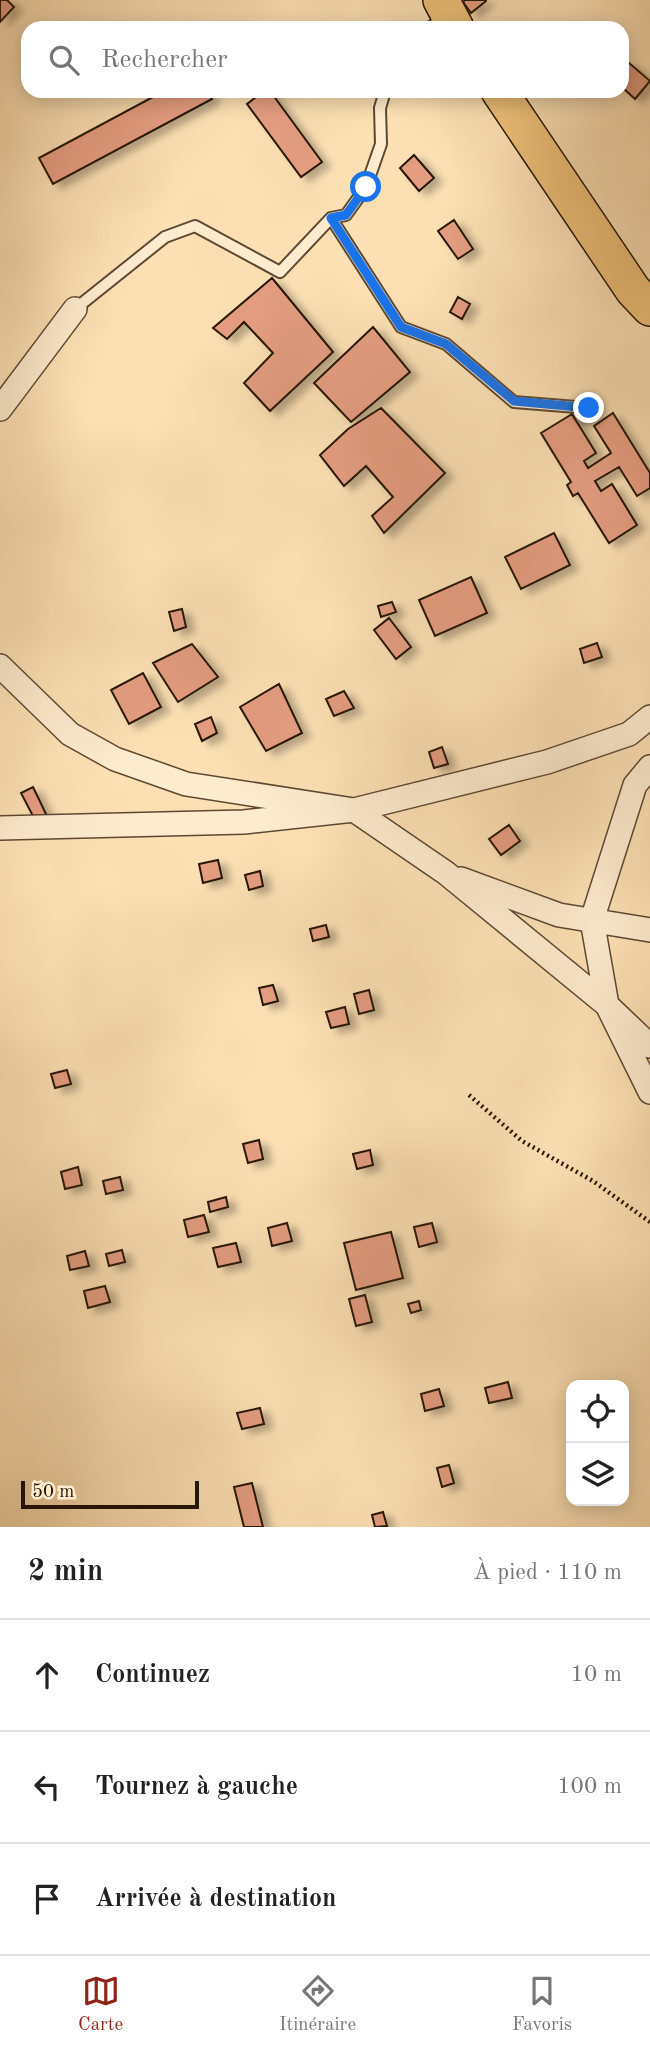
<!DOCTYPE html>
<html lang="fr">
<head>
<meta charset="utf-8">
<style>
  :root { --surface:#fff; --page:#f6f6f6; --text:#222; --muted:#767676; --line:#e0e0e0; --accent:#8f2418 }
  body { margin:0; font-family:"Old Standard TT",serif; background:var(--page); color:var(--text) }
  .controls { position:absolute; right:21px; bottom:21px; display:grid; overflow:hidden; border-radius:14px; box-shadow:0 4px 18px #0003 }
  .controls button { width:63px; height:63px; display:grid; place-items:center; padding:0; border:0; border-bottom:2px solid var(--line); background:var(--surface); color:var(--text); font:35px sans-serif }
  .scale { position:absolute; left:21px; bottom:18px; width:178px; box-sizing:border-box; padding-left:7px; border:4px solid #281607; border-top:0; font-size:19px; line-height:24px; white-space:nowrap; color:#281607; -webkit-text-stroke:5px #fdebce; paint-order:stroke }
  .stop { position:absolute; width:21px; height:21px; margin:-16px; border:5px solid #1a73e8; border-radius:50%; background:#fff }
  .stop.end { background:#1a73e8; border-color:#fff; box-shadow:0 2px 7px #0008 }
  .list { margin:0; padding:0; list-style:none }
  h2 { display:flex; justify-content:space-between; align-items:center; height:91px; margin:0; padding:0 28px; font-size:30px }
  h2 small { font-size:23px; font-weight:400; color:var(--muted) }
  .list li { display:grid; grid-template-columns:46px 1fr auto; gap:21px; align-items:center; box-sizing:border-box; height:112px; padding:0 28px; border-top:2px solid var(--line) }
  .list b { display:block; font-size:26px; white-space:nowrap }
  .list em { font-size:23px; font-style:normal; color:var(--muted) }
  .icon { flex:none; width:38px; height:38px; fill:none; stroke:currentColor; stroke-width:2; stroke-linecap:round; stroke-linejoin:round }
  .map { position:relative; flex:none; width:650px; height:1527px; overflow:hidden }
  .search { position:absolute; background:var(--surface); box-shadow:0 4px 18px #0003; left:21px; right:21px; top:21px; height:77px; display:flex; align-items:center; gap:18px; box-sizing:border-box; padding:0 24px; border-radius:21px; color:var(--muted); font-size:26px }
  .sheet { height:427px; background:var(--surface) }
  nav { display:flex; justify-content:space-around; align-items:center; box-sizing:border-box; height:98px; border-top:2px solid var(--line); background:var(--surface); font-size:19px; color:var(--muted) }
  nav a { display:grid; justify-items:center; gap:4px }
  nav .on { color:var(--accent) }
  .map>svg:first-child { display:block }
  .building { fill:#e49d81; stroke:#281607; stroke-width:2; filter:url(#shadow) }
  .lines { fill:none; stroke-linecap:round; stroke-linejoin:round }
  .service-casing { stroke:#5d4832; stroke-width:14 }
  .minor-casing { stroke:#5d4832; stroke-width:26 }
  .primary-casing { stroke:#281607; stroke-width:38 }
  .path { stroke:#281607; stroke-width:4.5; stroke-dasharray:2 3.5; stroke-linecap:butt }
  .service { stroke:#fdebce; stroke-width:10 }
  .minor { stroke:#fdebce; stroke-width:23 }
  .primary { stroke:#eec07a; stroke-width:35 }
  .route { stroke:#1a73e8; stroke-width:9 }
</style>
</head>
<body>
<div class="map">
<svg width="650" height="1527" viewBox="0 0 650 1527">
  <defs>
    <filter id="shadow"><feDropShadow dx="8" dy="4.5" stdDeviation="3.5" flood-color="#0004"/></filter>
  </defs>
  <rect width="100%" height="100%" fill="#fce0b4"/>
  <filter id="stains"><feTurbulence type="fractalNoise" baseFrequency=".00286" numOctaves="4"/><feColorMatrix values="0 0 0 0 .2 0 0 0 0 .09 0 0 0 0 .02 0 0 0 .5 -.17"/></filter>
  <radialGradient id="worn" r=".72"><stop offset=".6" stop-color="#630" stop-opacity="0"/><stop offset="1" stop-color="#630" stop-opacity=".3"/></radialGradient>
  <path class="building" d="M 0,0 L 7,0 L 14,7 L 0,22 Z
    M 465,0 L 486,0 L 486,1 L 471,13 L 463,2 Z
    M 628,62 L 650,81 L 635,99 L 622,87 L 622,68 Z
    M 164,91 L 208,91 L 212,99 L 53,184 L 39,158 Z
    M 264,91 L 270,91 L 322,162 L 301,177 L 247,104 Z
    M 414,155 L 434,178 L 419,191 L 400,168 Z
    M 454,220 L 473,249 L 458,259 L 438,231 Z
    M 272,278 L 333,352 L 270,411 L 244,383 L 273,353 L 244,322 L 227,339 L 213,328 Z
    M 458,297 L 470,304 L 462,319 L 450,312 Z
    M 373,327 L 410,372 L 351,422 L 314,383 Z
    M 381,408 L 445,473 L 384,533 L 372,516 L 393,497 L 366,466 L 344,486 L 320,455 L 348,429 Z
    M 613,413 L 650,473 L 650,488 L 637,496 L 619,467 L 595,481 L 601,491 L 612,484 L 637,525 L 609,543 L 578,493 L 573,496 L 567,485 L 571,482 L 541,433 L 572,414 L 596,453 L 584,461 L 588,468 L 611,453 L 594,426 Z
    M 554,533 L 570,565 L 521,589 L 505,557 Z
    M 471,577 L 487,613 L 435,636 L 419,600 Z
    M 392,602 L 396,612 L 381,617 L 378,606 Z
    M 182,609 L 186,627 L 174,631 L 169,612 Z
    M 389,618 L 411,647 L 396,659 L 374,630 Z
    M 597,643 L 602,657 L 584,663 L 580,649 Z
    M 192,644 L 218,677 L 178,702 L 153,663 Z
    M 143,673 L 161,707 L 129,724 L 111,690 Z
    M 279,684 L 302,733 L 266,751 L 240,707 Z
    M 344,691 L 354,708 L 334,716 L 326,699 Z
    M 211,717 L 217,733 L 202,741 L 195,724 Z
    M 442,747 L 448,764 L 434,768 L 429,752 Z
    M 33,787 L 46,814 L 35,820 L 21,793 Z
    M 509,825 L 520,841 L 501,855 L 489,839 Z
    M 218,860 L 222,878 L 203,883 L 199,864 Z
    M 260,871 L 263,886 L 249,890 L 245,875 Z
    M 326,925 L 329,937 L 313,941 L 310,929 Z
    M 273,985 L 278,1001 L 263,1005 L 259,988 Z
    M 369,990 L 374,1010 L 359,1014 L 354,994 Z
    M 345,1007 L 349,1024 L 331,1028 L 326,1012 Z
    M 67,1070 L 71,1084 L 55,1088 L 51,1074 Z
    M 259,1140 L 263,1159 L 248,1163 L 243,1144 Z
    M 370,1150 L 373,1165 L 357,1169 L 353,1154 Z
    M 78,1167 L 82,1185 L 65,1189 L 61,1172 Z
    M 120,1177 L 123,1190 L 106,1194 L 103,1181 Z
    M 226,1197 L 228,1207 L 210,1212 L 208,1202 Z
    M 204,1215 L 209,1232 L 188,1237 L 184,1220 Z
    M 287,1223 L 292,1241 L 272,1246 L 268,1228 Z
    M 432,1223 L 437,1242 L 419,1247 L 414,1227 Z
    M 391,1232 L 403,1278 L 356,1290 L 344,1243 Z
    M 236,1243 L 241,1262 L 218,1267 L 213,1248 Z
    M 122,1250 L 125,1262 L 109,1266 L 106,1254 Z
    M 85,1251 L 89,1266 L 70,1270 L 67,1256 Z
    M 105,1286 L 110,1302 L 88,1308 L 84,1291 Z
    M 365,1295 L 372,1322 L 356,1326 L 349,1299 Z
    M 419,1301 L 421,1310 L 411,1313 L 408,1304 Z
    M 508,1382 L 512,1398 L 489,1403 L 485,1388 Z
    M 439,1389 L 444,1406 L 425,1411 L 421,1394 Z
    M 260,1408 L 264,1424 L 242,1429 L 237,1413 Z
    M 449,1465 L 454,1483 L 442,1487 L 437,1468 Z
    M 252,1483 L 263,1527 L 244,1527 L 234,1487 Z
    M 383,1512 L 387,1526 L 375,1527 L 372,1515 Z"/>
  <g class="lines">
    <defs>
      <path id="service" d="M 429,28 L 446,17
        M 331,218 L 401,327 L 446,344 L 514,402 L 589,408
        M 75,309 L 165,237 L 195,226 L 280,272 L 331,218 L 346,215 L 366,187 L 381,144 L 380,108 L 385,91"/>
      <path id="minor" d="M 0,409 L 75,309
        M 0,666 L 70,734 L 115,759 L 186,784 L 354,810 L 446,873 L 607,1005 L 650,1046
        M 650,767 L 635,785 L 592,920 L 607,1005 L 650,1092
        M 0,828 L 244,822 L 354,810 L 547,762 L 629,734 L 650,717
        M 461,879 L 559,915 L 650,930"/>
      <path id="primary" d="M 441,0 L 456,28
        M 499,91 L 633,290 L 650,308"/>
    </defs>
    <use href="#service" class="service-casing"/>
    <use href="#minor" class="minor-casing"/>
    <use href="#primary" class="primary-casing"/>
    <path class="path" d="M 469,1095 L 522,1141 L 593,1181 L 650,1222"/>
    <use href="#service" class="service"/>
    <use href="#minor" class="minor"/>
    <use href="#primary" class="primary"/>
  </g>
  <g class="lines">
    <path class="route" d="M 366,187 L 346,215 L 331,218 L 401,327 L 446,344 L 514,401 L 589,408"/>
  </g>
  <rect width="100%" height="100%" filter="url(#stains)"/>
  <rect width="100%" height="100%" fill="url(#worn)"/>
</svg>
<div class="controls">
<button><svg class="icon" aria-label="locate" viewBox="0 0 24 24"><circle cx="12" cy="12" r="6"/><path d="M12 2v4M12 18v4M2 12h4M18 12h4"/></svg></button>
<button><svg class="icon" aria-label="layers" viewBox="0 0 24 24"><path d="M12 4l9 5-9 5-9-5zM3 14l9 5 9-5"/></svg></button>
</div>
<div class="scale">50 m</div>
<div class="stop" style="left:366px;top:187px"></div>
<div class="stop end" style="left:589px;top:408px"></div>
<div class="search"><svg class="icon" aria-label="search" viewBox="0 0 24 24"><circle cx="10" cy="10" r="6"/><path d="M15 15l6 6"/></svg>Rechercher</div>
</div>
<section class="sheet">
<h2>2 min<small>À pied · 110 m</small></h2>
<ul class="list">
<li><svg class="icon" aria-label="ahead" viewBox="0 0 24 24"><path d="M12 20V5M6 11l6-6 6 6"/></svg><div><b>Continuez</b></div><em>10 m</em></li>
<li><svg class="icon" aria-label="left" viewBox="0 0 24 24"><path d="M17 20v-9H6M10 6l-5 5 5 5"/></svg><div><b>Tournez à gauche</b></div><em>100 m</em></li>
<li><svg class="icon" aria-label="arrive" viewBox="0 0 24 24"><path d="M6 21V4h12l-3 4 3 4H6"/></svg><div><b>Arrivée à destination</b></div></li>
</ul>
</section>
<nav>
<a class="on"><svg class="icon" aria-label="map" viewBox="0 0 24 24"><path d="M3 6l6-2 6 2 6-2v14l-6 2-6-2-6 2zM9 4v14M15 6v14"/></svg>Carte</a>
<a><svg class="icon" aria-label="directions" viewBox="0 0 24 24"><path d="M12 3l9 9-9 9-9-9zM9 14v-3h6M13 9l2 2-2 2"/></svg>Itinéraire</a>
<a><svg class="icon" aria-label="saved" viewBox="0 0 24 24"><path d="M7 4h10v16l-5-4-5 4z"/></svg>Favoris</a>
</nav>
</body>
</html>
